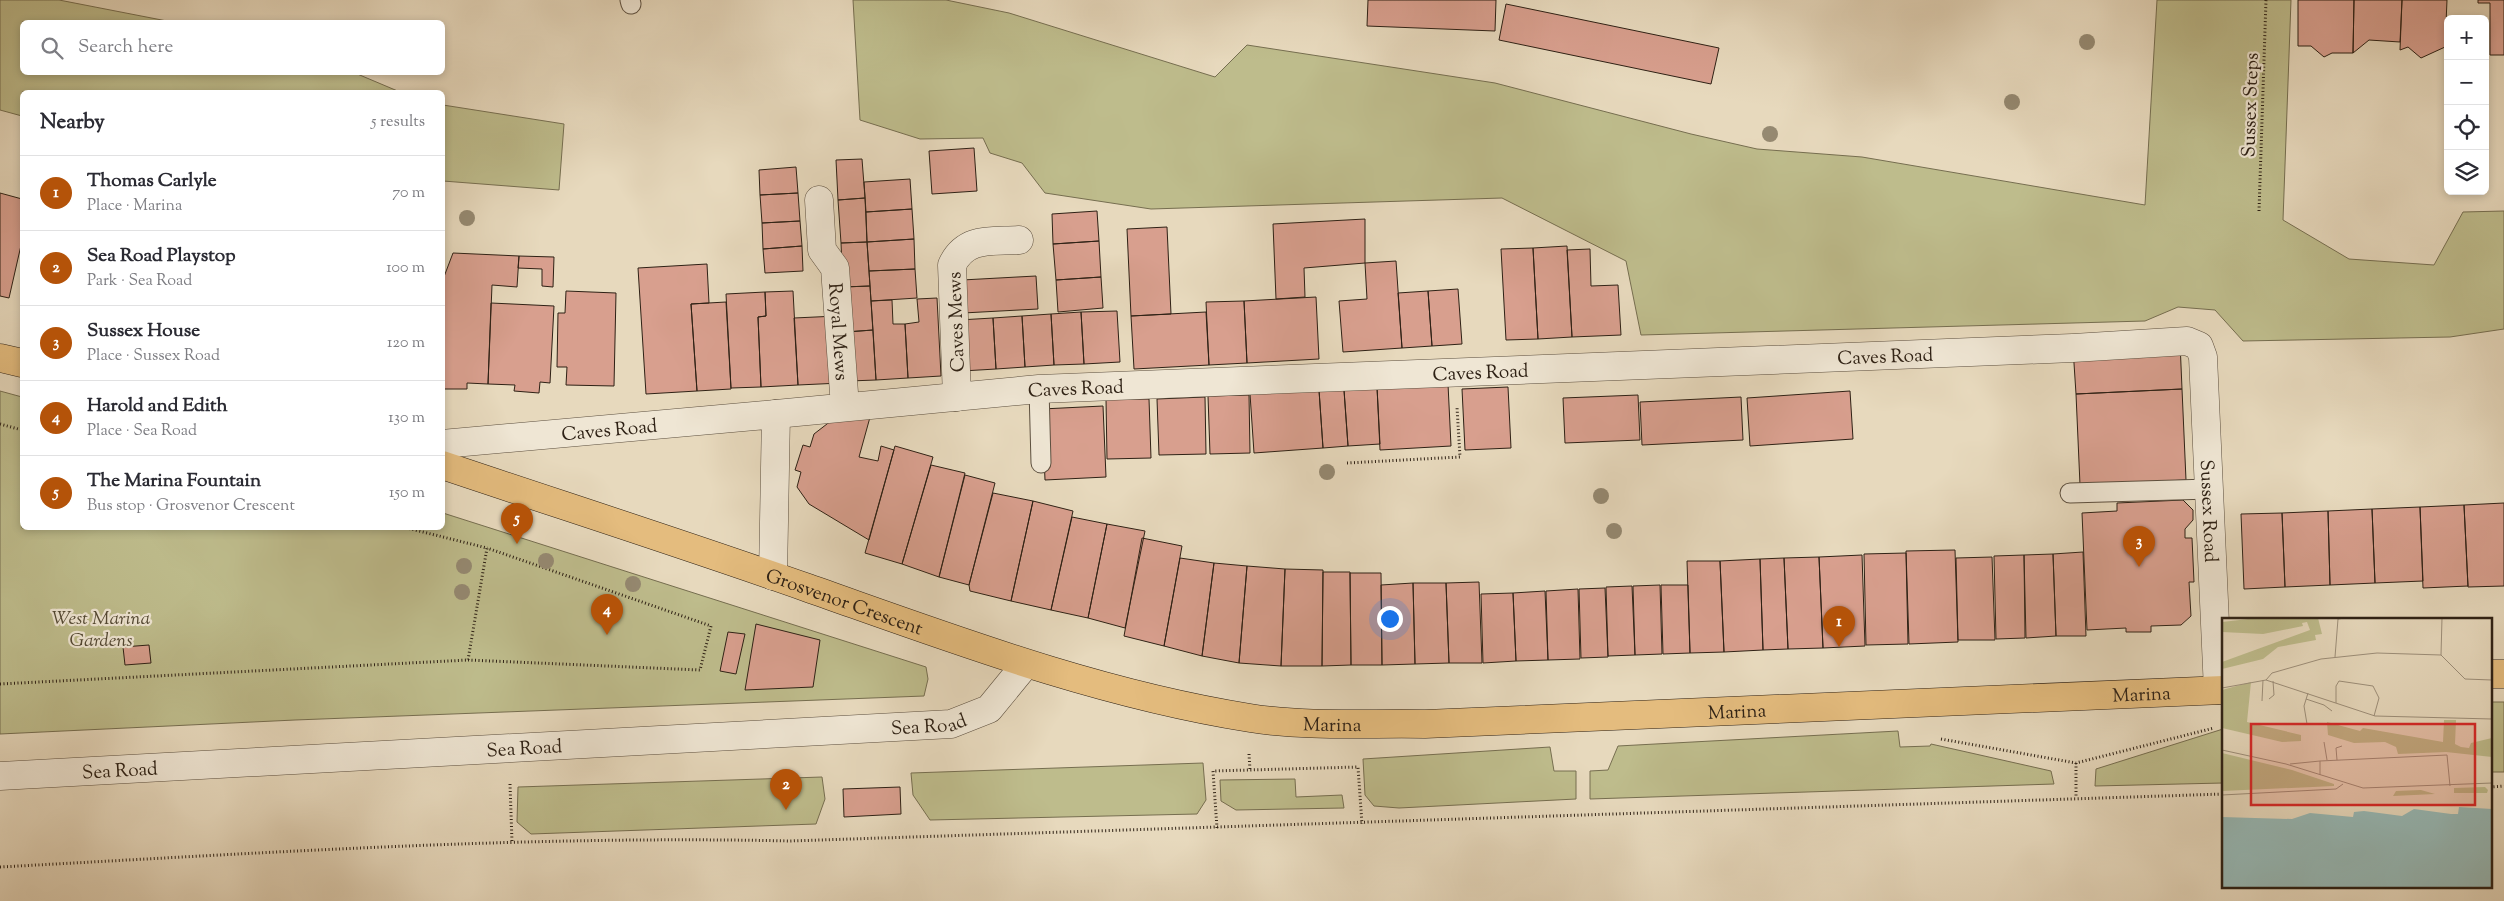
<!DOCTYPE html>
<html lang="en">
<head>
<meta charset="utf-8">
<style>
  :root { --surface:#fff; --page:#f7f7f7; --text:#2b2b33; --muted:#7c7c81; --line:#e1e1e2; --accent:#b45309 }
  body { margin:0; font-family:"Sorts Mill Goudy",serif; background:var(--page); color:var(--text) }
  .controls { position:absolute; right:15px; top:15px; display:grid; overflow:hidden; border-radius:8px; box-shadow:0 2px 8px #0003 }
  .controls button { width:45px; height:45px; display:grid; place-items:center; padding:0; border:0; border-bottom:1px solid var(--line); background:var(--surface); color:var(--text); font:25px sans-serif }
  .you { position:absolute; left:1389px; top:618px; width:18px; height:18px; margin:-12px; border:4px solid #fff; border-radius:50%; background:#1a73e8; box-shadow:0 0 0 8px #1a73e833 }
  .badge { display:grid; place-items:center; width:32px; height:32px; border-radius:50%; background:var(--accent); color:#fff; font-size:16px; font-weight:700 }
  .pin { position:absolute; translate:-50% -41px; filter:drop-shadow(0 1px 2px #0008) }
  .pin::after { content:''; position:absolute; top:26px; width:18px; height:15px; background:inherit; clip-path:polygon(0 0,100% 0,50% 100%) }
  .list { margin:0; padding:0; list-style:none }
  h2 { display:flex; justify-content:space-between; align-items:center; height:65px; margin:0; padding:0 20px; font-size:21px }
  h2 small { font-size:16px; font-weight:400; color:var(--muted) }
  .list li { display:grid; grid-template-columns:32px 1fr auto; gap:15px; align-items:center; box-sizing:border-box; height:75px; padding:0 20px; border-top:1px solid var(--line) }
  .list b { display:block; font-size:19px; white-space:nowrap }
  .list p { margin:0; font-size:16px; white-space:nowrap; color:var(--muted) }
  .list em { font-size:16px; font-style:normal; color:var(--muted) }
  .icon { flex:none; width:28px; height:28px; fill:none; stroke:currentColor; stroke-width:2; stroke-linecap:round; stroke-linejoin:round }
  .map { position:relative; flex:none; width:2504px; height:901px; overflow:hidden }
  .search { position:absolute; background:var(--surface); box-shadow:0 2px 8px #0003; left:20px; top:20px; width:425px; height:55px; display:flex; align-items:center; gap:12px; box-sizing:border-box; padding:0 18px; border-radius:8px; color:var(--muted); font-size:19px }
  .panel { position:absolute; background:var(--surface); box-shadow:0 2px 8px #0003; left:20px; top:90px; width:425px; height:440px; border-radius:8px }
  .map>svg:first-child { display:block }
  .green { fill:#bebc8c; stroke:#766e50 }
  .building { fill:#d89f8e; stroke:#2e2115 }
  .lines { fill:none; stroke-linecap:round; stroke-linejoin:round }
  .lane-casing { stroke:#5c4f3f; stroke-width:21 }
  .street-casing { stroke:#5c4f3f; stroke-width:29 }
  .highway-casing { stroke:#2e2115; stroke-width:29 }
  .path { stroke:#2e2115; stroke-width:3; stroke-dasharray:1 2.5; stroke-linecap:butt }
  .lane { stroke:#efe6d4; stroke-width:19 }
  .street { stroke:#efe6d4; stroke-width:28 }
  .highway { stroke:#e4bc7e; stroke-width:28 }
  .tree { fill:#958971 }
  .labels { text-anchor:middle; stroke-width:4.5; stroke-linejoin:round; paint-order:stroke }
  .street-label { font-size:19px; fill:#2e2115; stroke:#efe6d4 }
  .park-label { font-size:19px; font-style:italic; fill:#524833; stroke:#efe6d4 }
  .inset-road { fill:none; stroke:#9d8f7a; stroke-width:1 }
  .view { fill:#d62828; fill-opacity:0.15; stroke:#d62828; stroke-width:2.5 }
  .inset-edge { fill:none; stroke:#2e2115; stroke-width:2.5 }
</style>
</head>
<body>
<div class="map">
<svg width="2504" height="901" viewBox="0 0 2504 901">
  <rect width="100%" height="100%" fill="#e7d9bd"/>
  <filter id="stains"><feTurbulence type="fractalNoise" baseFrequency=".004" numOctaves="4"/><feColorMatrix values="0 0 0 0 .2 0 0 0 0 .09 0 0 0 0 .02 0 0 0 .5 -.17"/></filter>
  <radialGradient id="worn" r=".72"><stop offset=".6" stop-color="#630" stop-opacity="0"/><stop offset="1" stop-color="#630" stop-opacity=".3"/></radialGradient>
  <path class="green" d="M 0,0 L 59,0 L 172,22 L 22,22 L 22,72 L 355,73 L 400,92 L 22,92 L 22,116 L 0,110 Z
    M 853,0 L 946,0 L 1009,13 L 1215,77 L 1247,45 L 1495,83 L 1691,134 L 1757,149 L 1862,157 L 2145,205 L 2157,0 L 2291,0 L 2283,220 L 2349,259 L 2434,265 L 2463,212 L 2504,211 L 2504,329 L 2450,337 L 2243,341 L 2215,310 L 2178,307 L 2145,321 L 1641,335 L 1626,261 L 1502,198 L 1151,209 L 1045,193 L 1022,163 L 990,153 L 983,138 L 920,139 L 860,120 Z
    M 443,105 L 564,124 L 559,190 L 443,181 Z
    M 0,391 L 22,397 L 22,528 L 442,528 L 443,513 L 926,667 L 928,679 L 924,696 L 295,720 L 0,734 Z
    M 2490,702 L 2504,702 L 2504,772 L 2490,772 Z
    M 2223,729 L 2223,783 L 2095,786 L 2096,769 Z
    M 1898,731 L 1900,747 L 1930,746 L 1931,744 L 2051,771 L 2054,784 L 1590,799 L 1590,771 L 1608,770 L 1618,746 Z
    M 1550,747 L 1554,771 L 1576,771 L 1576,799 L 1399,808 L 1374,806 L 1365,795 L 1363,759 Z
    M 1203,763 L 1206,800 L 1197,814 L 930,820 L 913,795 L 911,773 Z
    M 822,777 L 825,799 L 816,824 L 531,834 L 517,822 L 518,787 Z
    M 1295,779 L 1296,797 L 1342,795 L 1344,808 L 1236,810 L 1221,801 L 1220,780 Z"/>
  <path class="building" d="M 1368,0 L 1496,0 L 1495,31 L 1367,26 Z
    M 2298,0 L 2354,0 L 2353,53 L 2332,53 L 2324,57 L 2311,46 L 2298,46 Z
    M 2354,0 L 2402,0 L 2400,42 L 2369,40 L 2353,53 Z
    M 2402,0 L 2447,0 L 2445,47 L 2421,58 L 2408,47 L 2400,50 Z
    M 2478,0 L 2504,0 L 2504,55 L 2490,55 L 2490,3 L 2478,3 Z
    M 1506,4 L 1719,48 L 1711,84 L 1499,40 Z
    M 974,148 L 977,191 L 932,194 L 929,151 Z
    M 862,159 L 865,198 L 838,200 L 836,160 Z
    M 796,167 L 798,193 L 760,195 L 759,170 Z
    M 910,179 L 912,209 L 866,212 L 864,182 Z
    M 0,193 L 22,199 L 22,241 L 9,298 L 0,296 Z
    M 798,193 L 800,221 L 762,223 L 760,195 Z
    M 865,198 L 867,242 L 841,243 L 838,200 Z
    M 912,209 L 914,239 L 867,242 L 866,212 Z
    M 1097,211 L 1099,241 L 1053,244 L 1052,214 Z
    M 1365,219 L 1365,263 L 1304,268 L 1305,297 L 1276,299 L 1273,224 Z
    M 800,221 L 802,246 L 763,249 L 762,223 Z
    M 1167,227 L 1171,314 L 1131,316 L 1127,229 Z
    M 914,239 L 915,269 L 869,271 L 867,242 Z
    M 1099,241 L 1101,277 L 1056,280 L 1053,244 Z
    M 867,242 L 870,286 L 843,287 L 841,243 Z
    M 802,246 L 803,271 L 765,273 L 763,249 Z
    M 1567,246 L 1572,337 L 1538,339 L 1533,248 Z
    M 1533,248 L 1538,339 L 1506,340 L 1501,249 Z
    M 1590,249 L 1591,286 L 1618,285 L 1621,335 L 1572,337 L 1567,250 Z
    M 453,253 L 519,256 L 517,287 L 492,285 L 488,384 L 467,383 L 467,389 L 442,389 L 442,282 Z
    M 519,256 L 554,257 L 553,287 L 542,286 L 542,269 L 518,268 Z
    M 1396,261 L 1402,348 L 1343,352 L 1339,301 L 1367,299 L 1365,263 Z
    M 707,264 L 709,303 L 691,304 L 697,391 L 646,394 L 638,268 Z
    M 915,269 L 917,298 L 871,301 L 869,271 Z
    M 1036,276 L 1038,309 L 963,313 L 962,280 Z
    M 1101,277 L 1103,308 L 1058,312 L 1056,280 Z
    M 870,286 L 873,330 L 846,332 L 843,287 Z
    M 1458,289 L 1462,344 L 1432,346 L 1428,291 Z
    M 566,291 L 616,293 L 614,386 L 566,385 L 567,367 L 557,367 L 558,313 L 565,313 Z
    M 793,291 L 798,385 L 761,387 L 758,317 L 766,316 L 765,292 Z
    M 1428,291 L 1432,346 L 1402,348 L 1398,293 Z
    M 765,292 L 766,316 L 758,317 L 761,387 L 731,388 L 726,294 Z
    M 1316,297 L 1319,359 L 1247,363 L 1244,301 Z
    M 937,298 L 941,376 L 908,378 L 905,324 L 919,322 L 917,299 Z
    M 892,300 L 893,324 L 905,324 L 908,378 L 876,380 L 871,301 Z
    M 1244,301 L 1247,363 L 1209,365 L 1206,302 Z
    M 726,302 L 731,389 L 697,391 L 691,304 Z
    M 491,303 L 554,306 L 550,383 L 540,382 L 539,393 L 514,391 L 515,385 L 488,384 Z
    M 1117,311 L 1120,362 L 1084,364 L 1081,312 Z
    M 1081,312 L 1084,364 L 1054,365 L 1051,314 Z
    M 1206,312 L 1209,365 L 1134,369 L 1131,316 Z
    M 1051,314 L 1054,365 L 1025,367 L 1022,316 Z
    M 837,316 L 841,383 L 798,385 L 794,318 Z
    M 1022,316 L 1025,367 L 996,369 L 993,318 Z
    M 993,318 L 996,369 L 962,371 L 959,320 Z
    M 873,330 L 876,380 L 849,381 L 846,332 Z
    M 2180,342 L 2182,389 L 2076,394 L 2073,348 Z
    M 1448,384 L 1451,446 L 1380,450 L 1377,387 Z
    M 1377,387 L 1380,444 L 1348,446 L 1344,390 Z
    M 1508,387 L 1511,448 L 1465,450 L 1462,389 Z
    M 2182,389 L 2186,480 L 2080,485 L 2076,394 Z
    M 1319,390 L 1344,390 L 1348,446 L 1323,448 Z
    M 1319,390 L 1323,448 L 1254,453 L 1250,394 Z
    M 1850,391 L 1853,439 L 1750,446 L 1747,398 Z
    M 1249,395 L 1250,453 L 1210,454 L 1208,396 Z
    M 1638,395 L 1640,440 L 1565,443 L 1563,398 Z
    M 1205,397 L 1206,454 L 1159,455 L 1157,399 Z
    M 1741,397 L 1743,440 L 1642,445 L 1640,402 Z
    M 1106,399 L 1149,399 L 1151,458 L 1107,459 Z
    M 1103,406 L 1106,477 L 1045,480 L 1042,409 Z
    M 872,410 L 859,457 L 878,461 L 881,446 L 894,450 L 869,540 L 809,504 L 797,487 L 801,472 L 795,470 L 803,445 L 810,447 L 814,434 L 836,417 Z
    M 895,446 L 933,457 L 902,564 L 865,553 Z
    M 931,465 L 965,473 L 939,577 L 902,564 Z
    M 965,475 L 995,483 L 969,585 L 939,577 Z
    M 993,493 L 1033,501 L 1011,601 L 970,591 L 969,585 Z
    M 2183,500 L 2193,510 L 2193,520 L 2185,529 L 2185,538 L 2192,538 L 2194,582 L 2189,582 L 2191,616 L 2181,625 L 2151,626 L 2151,632 L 2126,632 L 2126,628 L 2087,630 L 2082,513 L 2117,511 L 2117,503 Z
    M 1033,501 L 1073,511 L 1051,610 L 1011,601 Z
    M 2504,503 L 2504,586 L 2468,587 L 2464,505 Z
    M 2464,505 L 2468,586 L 2423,588 L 2420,507 Z
    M 2420,507 L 2423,581 L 2375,583 L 2372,509 Z
    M 2372,509 L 2375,583 L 2330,585 L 2328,511 Z
    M 2328,511 L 2330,585 L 2285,587 L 2282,513 Z
    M 2282,513 L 2285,587 L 2244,589 L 2241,514 Z
    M 1072,517 L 1107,524 L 1088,618 L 1051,610 Z
    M 1107,524 L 1145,531 L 1125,628 L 1088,618 Z
    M 1142,538 L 1182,546 L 1164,646 L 1124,636 Z
    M 1955,550 L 1958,642 L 1909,644 L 1906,551 Z
    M 2083,552 L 2086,636 L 2056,636 L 2053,554 Z
    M 1906,553 L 1908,644 L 1866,645 L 1864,554 Z
    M 2053,554 L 2056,636 L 2026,638 L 2024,555 Z
    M 1862,555 L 1865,646 L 1823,648 L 1819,557 Z
    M 2024,555 L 2025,638 L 1996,639 L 1994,556 Z
    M 1819,557 L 1823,648 L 1788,649 L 1784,558 Z
    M 1992,557 L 1995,640 L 1958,640 L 1956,558 Z
    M 1180,558 L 1214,563 L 1202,656 L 1164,646 Z
    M 1784,558 L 1788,649 L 1763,650 L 1760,559 Z
    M 1760,559 L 1763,650 L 1724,652 L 1720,561 Z
    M 1687,561 L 1720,561 L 1724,652 L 1690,653 Z
    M 1214,563 L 1247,566 L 1239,663 L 1202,656 Z
    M 1247,566 L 1285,569 L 1281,666 L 1239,663 Z
    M 1285,569 L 1323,570 L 1322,666 L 1281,666 Z
    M 1323,572 L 1350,572 L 1351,665 L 1322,666 Z
    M 1350,573 L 1381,573 L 1382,665 L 1351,665 Z
    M 1479,582 L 1482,663 L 1449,663 L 1446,583 Z
    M 1413,583 L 1446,583 L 1449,663 L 1415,664 Z
    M 1413,583 L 1415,664 L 1382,665 L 1381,585 Z
    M 1660,585 L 1662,654 L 1635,655 L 1633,586 Z
    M 1661,585 L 1688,585 L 1690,653 L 1663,654 Z
    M 1632,586 L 1635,655 L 1608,656 L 1606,587 Z
    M 1605,588 L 1608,657 L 1581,658 L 1579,589 Z
    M 1578,589 L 1580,659 L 1548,660 L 1546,591 Z
    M 1545,591 L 1548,660 L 1516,661 L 1513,593 Z
    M 1513,593 L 1516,661 L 1483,663 L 1481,594 Z
    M 756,624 L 820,640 L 813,687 L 745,690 Z
    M 728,632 L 745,634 L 736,674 L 720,671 Z
    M 149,645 L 151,663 L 125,665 L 123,647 Z
    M 900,787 L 901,814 L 844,817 L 843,789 Z"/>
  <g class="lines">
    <defs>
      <path id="lane" d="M 630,0 L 631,4
        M 1039,389 L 1041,463
        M 2070,493 L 2210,489"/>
      <g id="street">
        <path id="s1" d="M 819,200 L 822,250 L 835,268 L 845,407"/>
        <path d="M 957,397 L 952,265 C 966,236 992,242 1019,240"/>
        <path id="s2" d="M 776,414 L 1039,389 L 2073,348 L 2187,341 L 2199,346 L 2203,357 L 2218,690"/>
        <path id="s3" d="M 442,444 L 776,414 L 773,576"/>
        <path id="s4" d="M 0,776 L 951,724 L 989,709 L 1025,665"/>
      </g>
      <g id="highway">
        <path d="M 0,358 L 22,363"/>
        <path id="s5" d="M 442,465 C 564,506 686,545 808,588 C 953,639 1098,694 1250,718 C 1307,727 1367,723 1425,724 L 2223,690"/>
        <path d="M 2490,674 L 2504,674"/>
      </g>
    </defs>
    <use href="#lane" class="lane-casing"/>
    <use href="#street" class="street-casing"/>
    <use href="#highway" class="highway-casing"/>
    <path class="path" d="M 2259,211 L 2266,0
      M 0,424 L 22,430
      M 1347,463 L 1460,457 L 1457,407
      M 468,660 L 700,670 L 711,626 L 487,548
      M 0,684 L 468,660 L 487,548 L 407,528
      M 1941,739 L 2076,763 L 2214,728
      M 1249,754 L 1250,770
      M 2076,763 L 2076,798
      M 510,784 L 512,842
      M 2490,787 L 2504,786
      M 1217,828 L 1213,771 L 1358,767 L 1362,824
      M 0,867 C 263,853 527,835 790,841 L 2223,794"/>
    <use href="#lane" class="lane"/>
    <use href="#street" class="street"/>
    <use href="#highway" class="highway"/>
  </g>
  <g class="tree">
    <circle cx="2087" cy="42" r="8"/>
    <circle cx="2012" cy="102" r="8"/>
    <circle cx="1770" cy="134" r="8"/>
    <circle cx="467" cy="218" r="8"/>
    <circle cx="1327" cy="472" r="8"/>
    <circle cx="1601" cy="496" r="8"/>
    <circle cx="1614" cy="531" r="8"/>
    <circle cx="546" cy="561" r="8"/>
    <circle cx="464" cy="566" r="8"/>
    <circle cx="633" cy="584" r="8"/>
    <circle cx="462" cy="592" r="8"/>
  </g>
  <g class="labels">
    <g class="street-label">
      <text transform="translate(2249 105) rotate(-88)" y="7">Sussex Steps</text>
      <text transform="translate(955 322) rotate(-92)" y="7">Caves Mews</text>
      <text dy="7" stroke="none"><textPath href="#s1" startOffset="136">Royal Mews</textPath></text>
      <text dy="7" stroke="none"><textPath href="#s2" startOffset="1111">Caves Road</textPath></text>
      <text dy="7" stroke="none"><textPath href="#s2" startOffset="706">Caves Road</textPath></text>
      <text dy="7" stroke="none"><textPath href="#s2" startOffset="301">Caves Road</textPath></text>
      <text dy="7" stroke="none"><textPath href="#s3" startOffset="168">Caves Road</textPath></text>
      <text dy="7" stroke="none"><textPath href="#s2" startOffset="1592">Sussex Road</textPath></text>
      <text dy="7" stroke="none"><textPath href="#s5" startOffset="425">Grosvenor Crescent</textPath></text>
      <text dy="7" stroke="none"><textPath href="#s5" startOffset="1740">Marina</textPath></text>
      <text dy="7" stroke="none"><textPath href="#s5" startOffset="1335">Marina</textPath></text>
      <text dy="7" stroke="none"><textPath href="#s4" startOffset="930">Sea Road</textPath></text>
      <text dy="7" stroke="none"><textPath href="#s5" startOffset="930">Marina</textPath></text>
      <text dy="7" stroke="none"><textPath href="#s4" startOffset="525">Sea Road</textPath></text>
      <text dy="7" stroke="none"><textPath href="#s4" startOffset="120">Sea Road</textPath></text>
    </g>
    <g class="park-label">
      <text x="101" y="624">West Marina<tspan x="101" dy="22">Gardens</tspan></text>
    </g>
  </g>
  <g transform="translate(2222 618)">
    <rect width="270" height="270" fill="#e7d9bd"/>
    <path d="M 35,0 L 96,0 L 100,16 L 93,17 L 94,22 L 56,29 L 41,41 L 0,51 L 0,44 L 88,12 L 85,4 L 80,5 L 81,8 L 41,16 L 0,14 L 0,4 ZM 29,64 L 25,104 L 79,117 L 79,123 L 60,124 L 0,110 L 0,72 ZM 222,102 L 234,102 L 233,126 L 239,129 L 247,130 L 249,125 L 270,120 L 270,139 L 224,134 L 176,136 L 174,129 L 163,124 L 132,125 L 106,117 L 105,104 L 138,113 L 141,110 L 221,124 ZM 0,135 L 70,152 L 112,166 L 112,168 L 0,173 ZM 263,169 L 266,172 L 265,175 L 232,175 L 232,170 ZM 199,172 L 213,176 L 171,178 L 174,173 Z" fill="#bebc8c"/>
    <path d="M 237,189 L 270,191 L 270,270 L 0,270 L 0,199 L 70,201 L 88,195 L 131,199 L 132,194 L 142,193 L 180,198 L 192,191 L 229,196 L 236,196 Z" fill="#97b9b6"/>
    <path class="inset-road" d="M 219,37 L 220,0M 113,39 L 116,1 L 123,0M 44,62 L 50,55 L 99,41 L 155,35 L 219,37 L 243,61 L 270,62M 0,70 L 44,62 L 153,98 L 270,101M 47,81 L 52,77 L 51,63M 84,81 L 102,87 L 110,93M 40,83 L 41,62M 114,85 L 114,68 L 117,63 L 151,68 L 157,80 L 152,98M 85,106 L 82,88 L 86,75M 102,124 L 105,142M 0,132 L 64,146 L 141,170 L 270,165M 115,142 L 114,130 L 120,128M 98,143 L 225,137 L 228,168M 68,146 L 98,143 L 98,157M 0,177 L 114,171 L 121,166"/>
    <path class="view" d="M 29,106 L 253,106 L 253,187 L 29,187 Z"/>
    <rect width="270" height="270" class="inset-edge"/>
  </g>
  <rect width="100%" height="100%" filter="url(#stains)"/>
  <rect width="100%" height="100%" fill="url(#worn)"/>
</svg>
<div class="controls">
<button>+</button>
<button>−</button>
<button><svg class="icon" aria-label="locate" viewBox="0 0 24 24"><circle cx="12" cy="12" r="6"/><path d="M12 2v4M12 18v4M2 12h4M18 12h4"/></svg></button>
<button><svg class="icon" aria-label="layers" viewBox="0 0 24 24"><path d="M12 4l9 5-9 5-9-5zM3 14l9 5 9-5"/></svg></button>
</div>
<div class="you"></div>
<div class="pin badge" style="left:1839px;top:647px">1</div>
<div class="pin badge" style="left:786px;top:810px">2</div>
<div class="pin badge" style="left:2139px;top:567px">3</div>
<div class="pin badge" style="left:607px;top:635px">4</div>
<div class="pin badge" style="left:517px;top:544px">5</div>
<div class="search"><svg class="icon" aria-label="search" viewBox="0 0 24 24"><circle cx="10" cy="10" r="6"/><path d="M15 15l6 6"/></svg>Search here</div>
<section class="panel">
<h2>Nearby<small>5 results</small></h2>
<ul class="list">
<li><span class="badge">1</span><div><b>Thomas Carlyle</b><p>Place · Marina</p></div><em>70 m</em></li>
<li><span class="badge">2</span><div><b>Sea Road Playstop</b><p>Park · Sea Road</p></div><em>100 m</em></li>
<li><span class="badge">3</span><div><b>Sussex House</b><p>Place · Sussex Road</p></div><em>120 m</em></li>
<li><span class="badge">4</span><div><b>Harold and Edith</b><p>Place · Sea Road</p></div><em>130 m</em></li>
<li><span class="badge">5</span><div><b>The Marina Fountain</b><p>Bus stop · Grosvenor Crescent</p></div><em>150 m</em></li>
</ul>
</section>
</div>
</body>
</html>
